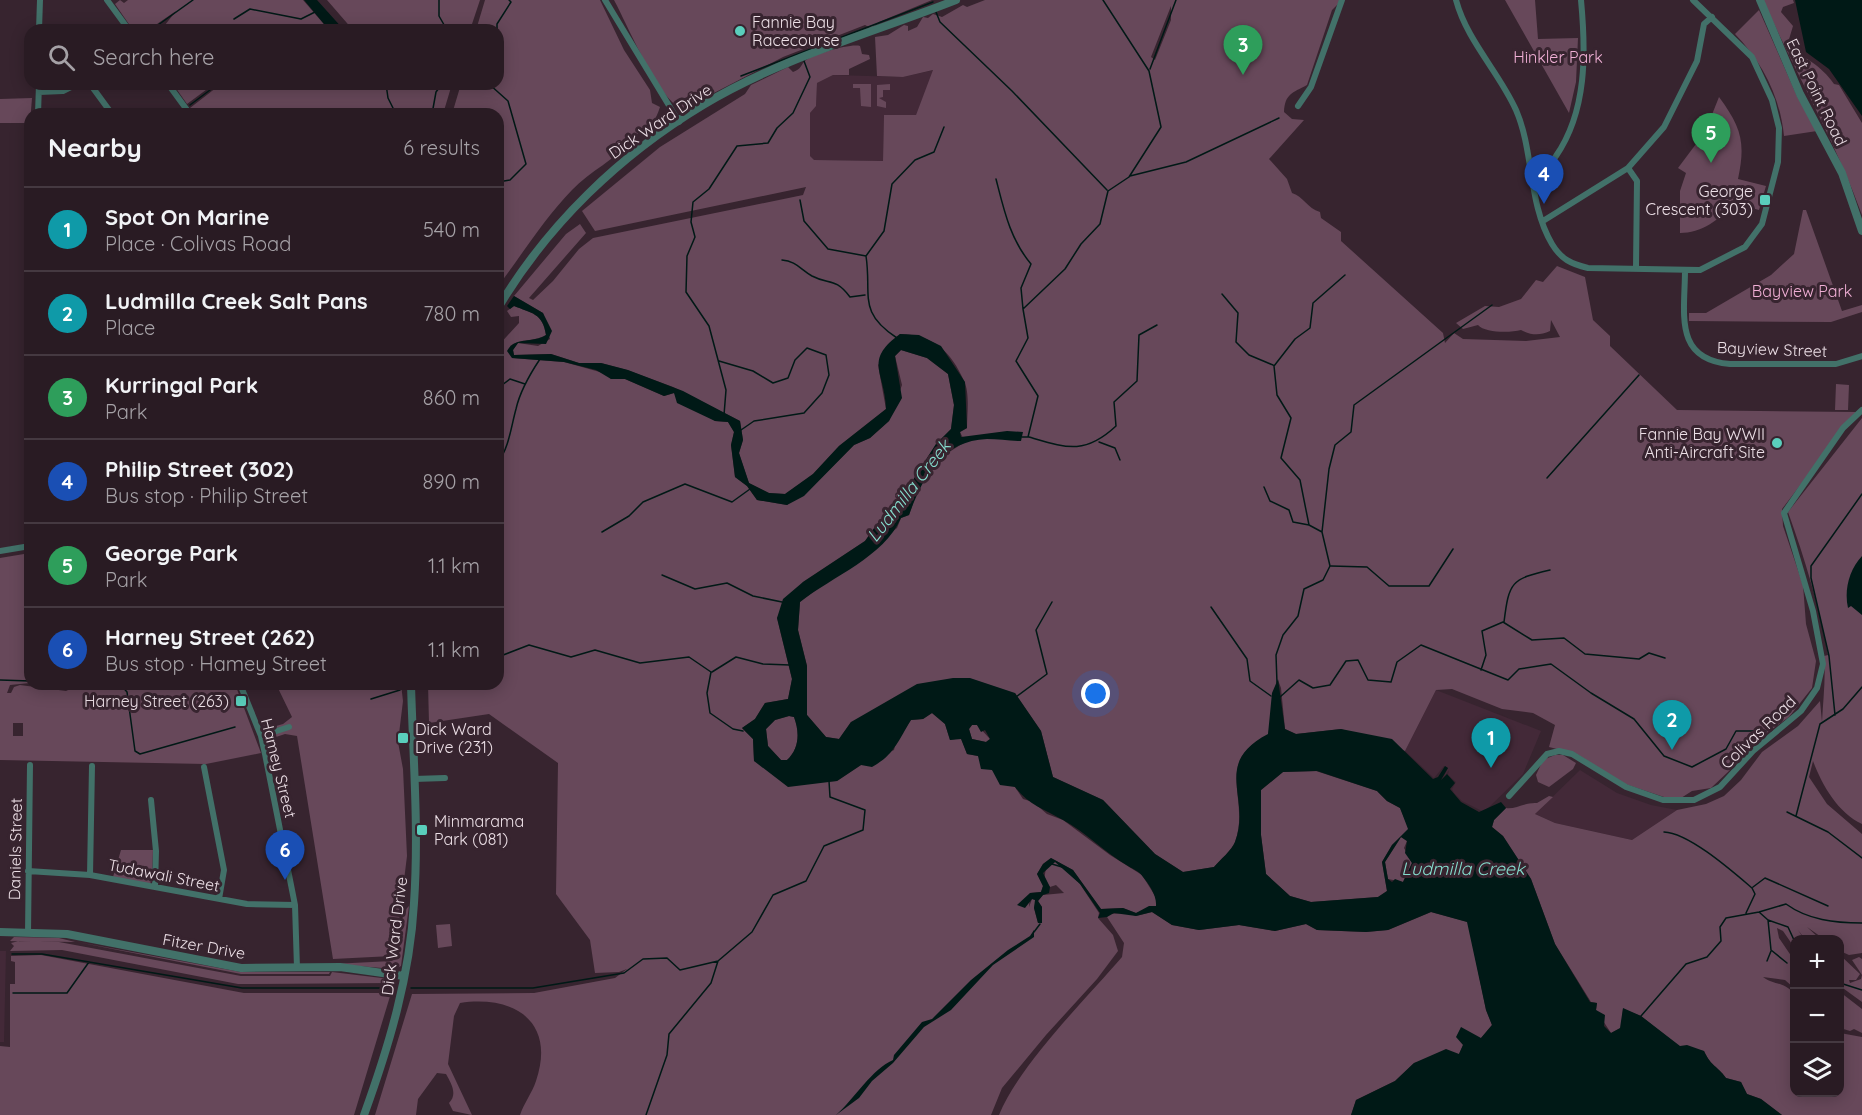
<!DOCTYPE html>
<html lang="en">
<head>
<meta charset="utf-8">
<style>
  :root { --surface:#291b23; --page:#31242b; --text:#f1f3f6; --muted:#a5a1a6; --line:#453941; --accent:#5acebc }
  body { margin:0; font-family:Quicksand,sans-serif; background:var(--page); color:var(--text) }
  .controls { position:absolute; right:18px; bottom:18px; display:grid; overflow:hidden; border-radius:12px; box-shadow:0 3px 15px #0003 }
  .controls button { width:54px; height:54px; display:grid; place-items:center; padding:0; border:0; border-bottom:2px solid var(--line); background:var(--surface); color:var(--text); font:30px sans-serif }
  .you { position:absolute; left:1096px; top:694px; width:21px; height:21px; margin:-15px; border:4px solid #fff; border-radius:50%; background:#1a73e8; box-shadow:0 0 0 9px #1a73e833 }
  .badge { display:grid; place-items:center; width:39px; height:39px; border-radius:50%; background:var(--accent); color:#fff; font-size:20px; font-weight:700 }
  .pin { position:absolute; translate:-50% -50px; filter:drop-shadow(0 2px 3px #0008) }
  .pin::after { content:''; position:absolute; top:32px; width:21px; height:18px; background:inherit; clip-path:polygon(0 0,100% 0,50% 100%) }
  .list { margin:0; padding:0; list-style:none }
  h2 { display:flex; justify-content:space-between; align-items:center; height:78px; margin:0; padding:0 24px; font-size:26px }
  h2 small { font-size:20px; font-weight:400; color:var(--muted) }
  .list li { display:grid; grid-template-columns:39px 1fr auto; gap:18px; align-items:center; box-sizing:border-box; height:84px; padding:0 24px; border-top:2px solid var(--line) }
  .list b { display:block; font-size:22px; white-space:nowrap }
  .list p { margin:0; font-size:20px; white-space:nowrap; color:var(--muted) }
  .list em { font-size:20px; font-style:normal; color:var(--muted) }
  .icon { flex:none; width:33px; height:33px; fill:none; stroke:currentColor; stroke-width:2; stroke-linecap:round; stroke-linejoin:round }
  .map { position:relative; flex:none; width:1862px; height:1115px; overflow:hidden }
  .search { position:absolute; background:var(--surface); box-shadow:0 3px 15px #0003; left:24px; top:24px; width:480px; height:66px; display:flex; align-items:center; gap:15px; box-sizing:border-box; padding:0 21px; border-radius:18px; color:var(--muted); font-size:22px }
  .panel { position:absolute; background:var(--surface); box-shadow:0 3px 15px #0003; left:24px; top:108px; width:480px; height:582px; border-radius:18px }
  .map>svg:first-child { display:block }
  .built { fill:#432938 }
  .green { fill:#67485a; fill-rule:evenodd }
  .water { fill:#001916; fill-rule:evenodd }
  .lines { fill:none; stroke-linecap:round; stroke-linejoin:round }
  .stream { stroke:#001916; stroke-width:1.5 }
  .minor { stroke:#427169; stroke-width:6 }
  .tertiary { stroke:#427169; stroke-width:8 }
  .poi-dot { fill:#5acebc; stroke:#37242f; stroke-width:2 }
  .labels { text-anchor:middle; stroke-width:6; stroke-linejoin:round; paint-order:stroke }
  .poi-label { font-size:16px; fill:#ecdfe6; stroke:#37242f; text-anchor:start }
  .park-label { font-size:16px; fill:#f0afd5; stroke:#37242f }
  .street-label { font-size:16px; fill:#ecdfe6; stroke:#37242f }
  .water-label { font-size:18px; font-style:italic; fill:#85ddce; stroke:#37242f }
</style>
</head>
<body>
<div class="map">
<svg width="1862" height="1115" viewBox="0 0 1862 1115">
  <rect width="100%" height="100%" fill="#37242f"/>
  <path class="built" d="M 934,70 L 916,115 L 884,116 L 883,161 L 813,160 L 810,156 L 810,113 L 816,105 L 817,83 L 833,75 L 903,77 Z
    M 1436,690 L 1541,731 L 1523,774 L 1484,812 L 1462,801 L 1454,793 L 1452,789 L 1456,782 L 1448,775 L 1449,770 L 1442,780 L 1448,768 L 1444,766 L 1434,778 L 1405,751 Z
    M 1580,770 L 1617,793 L 1651,805 L 1677,810 L 1632,840 L 1555,823 L 1535,814 Z
    M 0,951 L 6,951 L 4,1042 L 0,1042 Z"/>
  <path class="green" d="M 120,0 L 124,3 L 128,0 L 303,0 L 329,30 L 161,30 L 176,11 L 157,24 L 154,30 L 133,30 L 115,4 Z
    M 327,0 L 480,0 L 470,30 L 353,30 Z
    M 485,0 L 600,0 L 624,50 L 650,90 L 652,103 L 660,107 C 651,134 646,123 632,140 C 615,160 590,171 572,190 C 544,219 523,253 499,285 L 498,114 L 452,114 L 461,84 L 498,84 L 498,30 L 476,30 Z
    M 614,0 L 932,0 L 879,22 L 871,28 L 865,25 L 783,57 L 683,109 C 660,103 627,24 614,0 Z
    M 985,0 L 1342,0 L 1332,10 L 1307,85 C 1292,93 1285,94 1284,112 L 1292,119 L 1304,120 L 1269,159 L 1287,179 L 1292,193 C 1304,197 1307,208 1320,212 L 1321,218 L 1341,232 L 1341,241 L 1443,333 L 1445,343 L 1454,333 L 1463,339 L 1526,341 L 1560,337 L 1551,320 L 1550,331 C 1539,336 1531,335 1521,330 C 1510,333 1485,333 1478,325 L 1463,329 L 1456,323 L 1485,306 L 1499,307 L 1521,299 L 1536,280 L 1543,282 L 1557,266 L 1585,277 L 1593,320 L 1610,336 L 1610,346 L 1677,410 L 1856,412 L 1782,509 L 1783,526 L 1803,585 L 1806,624 L 1816,661 L 1812,688 L 1789,717 L 1758,739 L 1747,754 L 1711,788 L 1692,791 L 1681,798 L 1664,797 L 1622,783 L 1577,754 L 1549,747 L 1555,725 L 1533,713 L 1502,709 L 1452,689 L 1436,690 L 1405,751 L 1341,729 L 1296,734 L 1285,729 L 1281,688 L 1278,680 L 1268,735 C 1212,763 1251,798 1235,842 C 1232,850 1220,860 1214,867 L 1183,872 L 1155,854 L 1103,800 L 1053,777 L 1041,731 L 1015,693 L 851,722 L 839,739 L 826,737 L 807,715 L 807,666 L 798,630 L 800,602 L 897,528 L 901,518 L 909,515 L 918,489 L 935,461 L 965,442 L 960,432 L 967,428 C 967,414 970,393 964,381 C 951,351 933,335 900,334 L 878,365 L 886,409 L 839,446 L 813,474 L 785,494 L 769,493 L 749,483 L 739,453 L 743,440 L 740,421 L 673,387 L 627,370 L 601,363 L 579,363 L 551,354 L 514,355 L 513,350 L 518,343 L 538,346 L 550,339 L 543,313 L 514,296 L 566,234 L 580,224 L 586,233 L 529,298 L 533,300 L 553,281 L 579,249 L 593,238 L 803,195 L 806,187 L 595,231 L 582,211 L 660,147 L 745,94 L 751,85 L 788,67 L 793,72 C 802,69 800,65 806,60 C 814,54 851,43 860,46 L 862,54 L 869,55 L 870,59 L 849,69 L 849,75 L 833,75 L 817,83 L 816,106 L 810,113 L 810,156 L 814,160 L 883,161 L 884,115 L 916,115 L 933,70 L 903,77 L 877,76 L 875,37 L 888,35 L 904,25 L 908,26 L 908,31 L 917,27 L 923,17 L 928,18 L 933,14 L 942,17 L 963,5 L 967,7 ZM 1171,6 L 1171,20 L 1155,60 L 1151,57 Z
    M 1505,0 L 1535,0 L 1538,39 L 1578,38 L 1576,82 L 1569,113 Z
    M 1763,0 L 1793,0 L 1794,3 L 1783,7 L 1781,12 L 1793,26 L 1787,46 C 1806,59 1821,65 1834,84 L 1839,85 L 1862,123 L 1862,215 C 1835,140 1795,72 1763,0 Z
    M 1759,10 L 1797,96 L 1817,131 L 1784,136 C 1780,96 1762,62 1735,34 Z
    M 173,84 L 214,84 L 187,104 Z
    M 221,84 L 452,84 L 443,114 L 195,114 L 190,108 Z
    M 853,84 L 871,84 L 871,107 L 861,106 L 860,88 L 853,88 Z
    M 890,84 L 890,90 L 883,90 L 883,97 L 879,98 L 886,102 L 886,108 L 877,106 L 877,85 Z
    M 1719,97 C 1741,127 1746,142 1738,179 L 1766,186 L 1759,210 L 1730,202 C 1723,220 1700,233 1680,233 L 1680,191 L 1686,173 L 1678,168 L 1705,132 Z
    M 32,98 L 30,123 L 0,123 L 0,99 Z
    M 1803,210 L 1806,210 L 1842,311 L 1862,305 L 1862,312 L 1831,322 L 1689,321 L 1689,313 L 1706,313 L 1771,275 L 1794,254 Z
    M 514,306 C 531,313 543,313 546,335 C 534,342 521,338 510,346 L 512,358 L 564,362 L 607,374 L 611,379 L 625,379 L 664,396 L 674,393 L 715,421 L 728,422 L 734,432 L 731,445 L 735,477 L 747,486 L 757,500 L 787,505 L 823,476 L 854,445 L 870,438 L 889,421 L 902,385 L 895,356 L 901,350 L 927,358 L 948,374 L 954,405 L 951,429 L 936,444 L 894,510 L 877,524 L 865,541 L 803,582 L 777,618 L 792,679 L 788,699 L 765,703 L 755,719 L 742,728 L 753,739 L 754,761 L 817,782 L 837,781 L 861,765 L 894,750 L 896,742 L 911,720 L 923,719 L 932,713 L 945,724 L 950,740 L 961,738 L 967,754 L 978,756 L 992,770 L 1015,787 L 1023,799 L 1033,802 L 1047,814 L 1063,820 L 1110,855 L 1142,875 L 1157,899 L 1156,906 L 1136,913 L 1123,908 L 1101,909 L 1073,870 L 1051,858 L 1043,864 L 1037,874 L 1043,886 L 1041,892 L 1030,893 L 1029,907 L 1032,899 L 1036,900 L 1034,908 L 1038,923 L 1042,907 L 1038,901 L 1043,895 L 1064,893 L 1056,885 L 1050,887 L 1044,880 L 1046,868 L 1055,862 L 1059,863 L 1080,884 L 1099,913 L 1098,918 L 1113,935 L 1118,951 L 1097,979 L 1046,1035 L 1002,1088 L 991,1115 L 520,1115 C 524,1103 532,1093 536,1081 C 556,1022 515,995 460,1003 L 454,1016 L 448,1064 L 472,1115 L 453,1111 L 449,1103 C 458,1094 451,1083 446,1074 L 437,1073 L 418,1099 L 416,1115 L 375,1115 L 412,994 L 534,993 L 615,978 L 627,969 L 619,972 L 595,973 L 590,940 L 556,894 L 558,763 L 489,714 L 429,723 L 428,684 L 498,684 L 498,346 L 519,323 L 519,316 L 511,317 L 507,311 Z
    M 1836,384 L 1849,385 L 1848,410 L 1835,410 Z
    M 1862,418 L 1862,824 C 1838,813 1822,785 1813,761 L 1809,777 L 1827,804 L 1862,834 L 1862,953 L 1849,955 L 1840,951 L 1840,940 L 1824,939 L 1807,927 L 1820,939 L 1805,939 L 1798,930 L 1804,939 L 1794,940 L 1794,947 L 1783,931 L 1777,928 L 1779,938 L 1794,960 L 1794,988 L 1785,980 L 1763,977 C 1773,985 1782,981 1794,993 L 1794,1092 L 1840,1092 L 1840,1033 L 1862,1037 L 1862,1115 L 1782,1115 L 1761,1099 L 1747,1094 L 1741,1082 L 1726,1078 C 1717,1065 1712,1068 1704,1051 L 1680,1047 L 1641,1016 L 1623,1009 L 1621,1028 L 1611,1033 L 1596,1010 L 1597,1003 L 1591,1002 L 1555,944 L 1531,879 L 1503,836 L 1492,827 L 1494,820 L 1506,808 C 1514,810 1525,802 1537,803 L 1549,796 L 1553,797 L 1535,814 L 1555,823 L 1632,840 L 1677,810 L 1706,804 L 1724,796 L 1741,780 L 1762,752 L 1798,726 L 1820,701 L 1822,722 C 1823,701 1826,677 1824,656 L 1828,655 C 1819,606 1805,559 1788,512 Z
    M 30,553 L 30,683 L 10,685 L 7,693 L 11,693 L 14,687 L 20,685 L 66,691 L 81,684 L 235,684 L 261,753 L 206,764 L 0,760 L 0,558 ZM 13,723 L 23,723 L 23,736 L 13,736 Z
    M 276,684 L 401,684 L 403,701 L 398,742 L 403,769 L 407,856 L 395,953 L 392,956 L 333,959 L 297,736 L 285,734 L 276,737 L 270,746 L 268,737 L 282,727 L 266,730 L 263,724 L 269,728 L 283,724 L 292,717 Z
    M 789,716 L 794,717 C 800,733 799,749 787,760 L 781,760 L 768,746 L 766,729 L 775,720 Z
    M 972,725 L 977,725 L 990,739 L 986,742 L 972,739 L 969,729 Z
    M 1555,755 L 1563,755 L 1576,763 L 1573,769 L 1549,787 L 1538,782 L 1536,775 L 1543,760 Z
    M 1316,771 L 1377,791 L 1387,801 L 1400,808 L 1409,829 L 1392,845 L 1382,862 L 1387,891 L 1378,897 L 1311,902 L 1290,896 L 1266,874 L 1261,835 L 1261,790 L 1283,772 Z
    M 1401,837 L 1407,841 L 1404,848 L 1412,863 L 1403,882 L 1388,879 L 1385,862 Z
    M 121,850 L 153,850 L 152,881 L 149,884 L 113,877 Z
    M 409,906 L 401,966 L 395,969 L 332,964 L 392,961 C 407,947 395,919 409,906 Z
    M 1152,912 L 1172,925 L 1199,930 L 1239,925 L 1275,931 L 1306,924 L 1317,930 L 1366,932 L 1388,930 L 1431,912 L 1468,922 L 1486,1010 L 1492,1025 L 1481,1038 L 1463,1045 L 1459,1054 L 1414,1063 L 1395,1081 L 1356,1100 L 1351,1115 L 999,1115 C 1020,1064 1085,1000 1122,957 L 1124,943 L 1107,917 L 1109,914 L 1128,913 L 1136,916 Z
    M 450,924 L 452,946 L 438,948 L 436,925 Z
    M 14,937 L 59,938 L 75,942 L 10,941 Z
    M 19,941 L 59,942 L 241,976 L 330,976 L 332,972 L 390,979 L 395,983 L 238,984 L 62,950 L 10,951 L 14,946 L 11,943 Z
    M 77,942 L 241,972 L 330,972 L 329,974 L 241,974 Z
    M 41,955 L 244,993 L 391,993 L 354,1115 L 0,1115 L 0,1046 L 10,1047 L 10,984 L 15,984 L 15,962 L 11,961 L 11,956 Z
    M 1840,955 L 1860,974 L 1856,980 L 1849,980 L 1850,983 L 1861,979 L 1862,975 L 1852,960 L 1859,957 L 1862,959 L 1862,1002 L 1840,986 L 1840,976 L 1843,976 L 1840,973 Z
    M 1840,992 L 1862,1009 L 1862,1033 L 1854,1029 L 1850,1031 L 1840,1028 Z"/>
  <path class="water" d="M 304,0 L 317,0 L 344,30 L 329,30 Z
    M 1795,0 L 1862,0 L 1862,116 L 1829,69 L 1806,52 Z
    M 514,296 L 543,313 L 552,331 L 546,344 L 518,343 L 513,350 L 514,355 L 551,354 L 579,363 L 601,363 L 628,370 L 683,391 L 740,421 L 743,440 L 739,453 L 749,483 L 769,493 L 785,494 L 813,474 L 839,446 L 886,409 C 885,372 863,361 900,334 L 919,335 L 941,346 L 965,382 L 967,428 L 960,432 L 961,437 L 1007,431 L 1023,432 L 1021,441 C 1010,441 998,439 987,439 C 941,441 923,477 909,515 L 901,518 C 884,557 833,576 800,602 L 798,630 L 807,666 L 807,715 L 826,737 L 839,739 L 851,722 L 917,684 L 953,678 L 970,678 L 1015,693 L 1041,731 L 1053,777 L 1103,800 L 1155,854 L 1183,872 L 1214,867 C 1220,860 1232,850 1235,842 C 1252,797 1211,764 1268,734 L 1272,693 L 1278,679 L 1285,729 L 1296,734 L 1341,729 L 1392,739 L 1433,779 L 1438,777 L 1445,766 L 1448,768 L 1441,780 L 1447,774 L 1455,783 L 1450,789 L 1461,802 L 1479,812 L 1501,802 L 1506,808 L 1494,820 L 1492,827 L 1503,836 L 1531,879 L 1555,944 L 1590,1002 L 1597,1003 L 1596,1010 L 1605,1015 L 1604,1026 L 1611,1033 L 1620,1028 L 1623,1008 L 1641,1016 L 1680,1046 L 1687,1045 L 1704,1051 C 1712,1068 1717,1065 1726,1078 L 1741,1082 L 1747,1094 L 1761,1099 L 1782,1115 L 1351,1115 L 1356,1100 L 1395,1081 L 1414,1063 L 1446,1049 L 1459,1054 L 1463,1045 L 1456,1037 L 1461,1027 L 1481,1038 L 1492,1025 L 1486,1010 L 1467,922 L 1431,912 L 1388,930 L 1366,932 L 1317,930 L 1306,924 L 1275,931 L 1239,925 L 1199,930 L 1172,925 L 1152,912 L 1136,916 L 1114,913 L 1107,917 L 1098,918 L 1100,913 L 1080,884 L 1055,862 L 1043,873 L 1050,887 L 1049,893 L 1043,895 L 1038,901 L 1042,907 L 1042,923 L 1038,923 L 1034,908 L 1035,900 L 1032,899 L 1025,908 L 1017,905 L 1030,893 L 1041,892 L 1043,886 L 1037,874 L 1043,864 L 1051,858 L 1073,870 L 1101,909 L 1123,908 L 1136,913 L 1149,906 L 1156,906 C 1157,896 1149,884 1143,877 C 1140,872 1133,869 1128,866 C 1105,853 1086,832 1063,820 C 1045,810 1027,804 1015,787 L 1000,785 L 992,770 L 981,769 L 978,756 L 967,754 L 961,739 L 950,740 L 945,724 L 932,713 L 923,719 L 911,720 C 898,741 894,755 872,767 L 861,765 L 837,781 L 788,787 L 754,761 L 753,739 L 742,728 L 755,719 L 765,703 L 788,699 L 792,679 L 777,618 L 783,599 L 803,582 L 865,541 L 877,524 L 894,510 L 936,444 L 951,429 L 954,405 L 948,374 L 927,358 L 901,350 L 895,356 L 902,398 L 889,421 L 870,438 L 854,445 L 804,496 L 787,505 L 757,500 L 747,486 L 735,477 L 731,445 L 734,432 L 728,422 L 715,421 L 677,403 L 674,393 L 664,396 L 625,379 L 611,379 L 596,370 L 564,362 L 512,358 L 507,351 C 515,336 532,344 546,335 C 543,313 531,313 514,306 L 510,309 L 507,306 ZM 789,716 L 794,717 C 800,733 799,749 787,760 L 781,760 L 768,746 L 766,729 L 775,720 ZM 972,725 L 977,725 L 981,732 L 985,730 L 990,739 L 986,742 L 972,739 L 969,729 ZM 1317,771 L 1377,791 L 1387,801 L 1400,808 L 1408,829 L 1392,845 L 1382,862 L 1387,891 L 1378,897 L 1311,902 L 1290,896 L 1266,874 L 1261,835 L 1261,790 L 1283,772 ZM 1401,837 L 1407,841 L 1405,853 L 1412,863 L 1403,882 L 1395,879 L 1392,882 L 1388,879 L 1385,862 Z
    M 1862,556 L 1862,615 L 1851,606 L 1848,608 C 1844,590 1849,570 1862,556 Z
    M 1034,930 L 1034,937 L 993,965 L 951,1010 L 924,1027 L 893,1063 L 872,1081 L 859,1098 L 836,1115 C 855,1098 872,1069 893,1060 L 894,1055 L 922,1022 L 932,1019 L 971,980 L 1008,950 L 1030,936 Z"/>
  <g class="lines">
    <path class="stream" d="M 439,0 L 439,16 L 447,30
      M 936,12 L 940,22 L 1012,91 L 1107,190
      M 234,19 L 250,9 L 301,19 L 315,12
      M 151,30 L 193,0
      M 497,30 L 497,24 L 511,2 L 509,0
      M 1150,69 L 1176,0
      M 741,76 L 933,2
      M 386,84 L 388,98 L 396,114
      M 489,84 L 508,101 L 526,164 L 510,180 L 498,182
      M 190,105 L 218,84
      M 432,114 L 436,92 L 442,84
      M 1130,176 L 1186,162 L 1279,118
      M 996,179 C 1004,210 1010,239 1031,264 L 1021,288 L 1023,309
      M 800,200 L 804,221 L 828,249 L 866,256
      M 498,220 L 503,233 L 498,239
      M 782,260 C 796,261 800,269 812,276 C 829,285 835,277 850,297 L 865,295
      M 1222,294 L 1238,313 L 1236,342 L 1249,355 L 1273,365
      M 897,338 C 857,312 872,295 866,256 L 884,231 L 892,184 L 915,160 L 934,152 L 944,127
      M 719,361 L 753,371 L 773,383 L 788,378 L 795,360 L 807,348 L 826,355 L 829,375 L 822,393 L 804,413 L 754,421 L 741,430
      M 498,388 L 510,379 L 525,384
      M 724,415 L 726,390 L 709,326 L 686,292 L 687,256 L 695,237 L 691,222 L 693,202 L 709,189 L 737,146 L 768,143 L 777,128 L 793,113 L 810,77 L 804,61
      M 1022,437 L 1028,437 L 1038,396 L 1016,361 L 1028,338 L 1023,309 L 1065,269 L 1081,244 L 1100,224 L 1108,191 L 1129,177 L 1161,127 L 1149,71 L 1103,0
      M 1029,437 C 1067,448 1085,455 1116,426 L 1114,402 L 1137,381 L 1139,335 L 1157,325
      M 1099,442 L 1115,448 L 1120,460
      M 498,462 C 509,448 511,427 516,409 C 520,391 530,374 540,359
      M 1547,478 L 1639,375
      M 1264,487 L 1270,501 L 1289,510 L 1293,522 L 1309,525
      M 602,532 L 629,516 L 643,502 L 685,484 L 732,502 L 750,489
      M 1322,532 L 1309,525 L 1300,480 L 1281,458 L 1291,418 L 1277,395 L 1274,366 L 1295,339 L 1310,328 L 1313,303 L 1345,275
      M 1331,566 L 1367,567 L 1389,586 L 1429,586 L 1453,549
      M 662,575 L 695,589 L 727,583 L 753,596 L 782,602
      M 1211,607 L 1247,659 L 1250,681 L 1271,696
      M 1504,622 C 1509,582 1511,579 1550,570
      M 498,657 L 529,645 L 571,657 L 595,650 L 640,663 L 689,657 L 711,672 L 707,693 L 710,713 L 733,729 L 743,731
      M 1481,670 L 1486,655 L 1482,631 L 1503,622 L 1532,640 L 1564,638 L 1585,654 L 1639,659 L 1649,653 L 1665,658
      M 712,672 L 736,657 L 763,664 L 790,665
      M 0,680 L 30,681
      M 1277,683 L 1276,655 L 1283,635 L 1298,616 L 1304,589 L 1323,580 L 1330,566 L 1322,532 L 1329,469 L 1335,445 L 1351,432 L 1354,405 L 1492,305
      M 120,684 L 127,692 L 135,751 L 140,754 L 235,727
      M 1016,697 L 1047,674 L 1036,630 L 1052,602
      M 1280,697 L 1299,680 L 1313,688 L 1330,685 L 1346,661 L 1358,660 L 1368,680 L 1391,682 L 1397,662 L 1421,645 L 1508,680 L 1519,669 L 1551,664 L 1591,693 L 1634,719 L 1664,756 L 1692,767 L 1726,749 L 1736,731 L 1766,731
      M 371,699 L 400,690
      M 1835,715 L 1829,656 L 1811,578 L 1811,566 L 1862,494
      M 1787,812 L 1828,832 L 1862,858
      M 1796,816 L 1820,724 L 1843,709 L 1862,687
      M 1664,832 C 1689,833 1732,871 1752,888 L 1755,894 L 1746,913
      M 1052,864 L 1062,867
      M 1753,887 L 1765,878 L 1828,906
      M 1759,912 L 1768,920 L 1788,927 L 1794,940
      M 1768,920 L 1771,950 L 1787,963
      M 1034,932 L 1040,924
      M 12,954 L 42,954 L 242,988 L 394,988
      M 1767,961 L 1771,951
      M 1840,983 L 1862,990
      M 411,988 L 533,988 L 624,973 L 643,959 L 667,958 L 680,970 L 718,961
      M 13,993 L 67,993 L 89,962
      M 1641,1016 L 1686,964 L 1707,957 L 1721,941 L 1720,927 L 1726,918 L 1759,912 L 1786,904 C 1808,920 1835,923 1862,923
      M 646,1115 L 667,1055 L 669,1034 L 711,983 L 718,961 L 752,932 L 773,895 L 806,881 L 824,846 L 863,830 L 865,810 L 830,797 L 829,781"/>
    <path class="minor" d="M 107,0 L 129,30
      M 605,0 L 679,122
      M 1456,0 C 1467,41 1499,72 1516,110 C 1534,151 1528,204 1552,244 C 1561,259 1571,264 1588,268 L 1700,270 L 1745,247 L 1762,224 L 1778,162 L 1779,128 L 1772,100 L 1752,57 L 1693,0
      M 39,30 L 40,0
      M 90,84 L 112,114
      M 168,84 L 190,114
      M 39,92 L 63,91 L 77,84
      M 1298,106 L 1311,87 L 1342,0
      M 38,114 L 39,84
      M 1628,168 L 1637,181 L 1636,268
      M 1532,175 C 1546,173 1549,167 1556,156 C 1587,111 1586,53 1581,0
      M 1543,221 L 1628,168 L 1664,127 L 1697,61 L 1704,24 L 1712,17
      M 1685,270 C 1685,313 1673,359 1730,364 L 1836,364 L 1862,356
      M 0,551 L 30,546
      M 240,684 L 261,736 L 265,754 L 295,905 L 297,968
      M 261,736 L 289,727
      M 204,767 L 224,870 L 219,899
      M 414,779 L 445,778
      M 1509,796 L 1547,754 L 1559,751 L 1572,754 L 1626,787 L 1663,800 L 1694,800 L 1720,787 L 1753,751 L 1801,711 L 1817,688 L 1823,664 L 1813,611 L 1784,513 L 1843,428 L 1862,410
      M 151,800 L 156,851 L 155,887
      M 28,871 L 90,875 L 247,904 L 295,905
      M 90,875 L 92,766
      M 28,933 L 30,765"/>
    <path class="tertiary" d="M 1760,0 L 1800,94 L 1842,173 L 1862,231
      M 498,308 C 548,224 620,155 703,105 C 781,58 872,33 956,0
      M 0,932 L 67,934 L 241,968 L 340,967 L 404,976
      M 364,1115 C 389,1046 410,976 414,903 C 419,830 413,757 411,684"/>
  </g>
  <g class="poi-dot">
    <circle cx="740" cy="31" r="6"/>
    <rect x="1759" y="194" width="12" height="12" rx="3"/>
    <circle cx="1777" cy="443" r="6"/>
    <rect x="235" y="695" width="12" height="12" rx="3"/>
    <rect x="397" y="732" width="12" height="12" rx="3"/>
    <rect x="416" y="824" width="12" height="12" rx="3"/>
  </g>
  <g class="labels">
    <g class="poi-label">
      <text x="752" y="28">Fannie Bay<tspan x="752" dy="18">Racecourse</tspan></text>
      <text x="1753" y="197" text-anchor="end">George<tspan x="1753" dy="18">Crescent (303)</tspan></text>
      <text x="1765" y="440" text-anchor="end">Fannie Bay WWII<tspan x="1765" dy="18">Anti-Aircraft Site</tspan></text>
      <text x="229" y="707" text-anchor="end">Harney Street (263)</text>
      <text x="415" y="735">Dick Ward<tspan x="415" dy="18">Drive (231)</tspan></text>
      <text x="434" y="827">Minmarama<tspan x="434" dy="18">Park (081)</tspan></text>
    </g>
    <g class="park-label">
      <text x="1558" y="63">Hinkler Park</text>
      <text x="1802" y="297">Bayview Park</text>
    </g>
    <g class="street-label">
      <text transform="translate(1817 92) rotate(64)" y="6">East Point Road</text>
      <text transform="translate(660 121) rotate(-34)" y="6">Dick Ward Drive</text>
      <text transform="translate(1772 349) rotate(2)" y="6">Bayview Street</text>
      <text transform="translate(1758 732) rotate(-44)" y="6">Colivas Road</text>
      <text transform="translate(279 768) rotate(76)" y="6">Hamey Street</text>
      <text transform="translate(15 849) rotate(-89)" y="6">Daniels Street</text>
      <text transform="translate(164 875) rotate(11)" y="6">Tudawali Street</text>
      <text transform="translate(394 936) rotate(-83)" y="6">Dick Ward Drive</text>
      <text transform="translate(204 946) rotate(10)" y="6">Fitzer Drive</text>
    </g>
    <g class="water-label">
      <text transform="translate(909 491) rotate(-52)" y="6">Ludmilla Creek</text>
      <text x="1463" y="875">Ludmilla Creek</text>
    </g>
  </g>
</svg>
<div class="controls">
<button>+</button>
<button>−</button>
<button><svg class="icon" aria-label="layers" viewBox="0 0 24 24"><path d="M12 4l9 5-9 5-9-5zM3 14l9 5 9-5"/></svg></button>
</div>
<div class="you"></div>
<div class="pin badge" style="left:1491px;top:768px;background:#0f9aa8">1</div>
<div class="pin badge" style="left:1672px;top:750px;background:#0f9aa8">2</div>
<div class="pin badge" style="left:1243px;top:75px;background:#2e9e5b">3</div>
<div class="pin badge" style="left:1544px;top:204px;background:#1a4fb4">4</div>
<div class="pin badge" style="left:1711px;top:163px;background:#2e9e5b">5</div>
<div class="pin badge" style="left:285px;top:880px;background:#1a4fb4">6</div>
<div class="search"><svg class="icon" aria-label="search" viewBox="0 0 24 24"><circle cx="10" cy="10" r="6"/><path d="M15 15l6 6"/></svg>Search here</div>
<section class="panel">
<h2>Nearby<small>6 results</small></h2>
<ul class="list">
<li><span class="badge" style="background:#0f9aa8">1</span><div><b>Spot On Marine</b><p>Place · Colivas Road</p></div><em>540 m</em></li>
<li><span class="badge" style="background:#0f9aa8">2</span><div><b>Ludmilla Creek Salt Pans</b><p>Place</p></div><em>780 m</em></li>
<li><span class="badge" style="background:#2e9e5b">3</span><div><b>Kurringal Park</b><p>Park</p></div><em>860 m</em></li>
<li><span class="badge" style="background:#1a4fb4">4</span><div><b>Philip Street (302)</b><p>Bus stop · Philip Street</p></div><em>890 m</em></li>
<li><span class="badge" style="background:#2e9e5b">5</span><div><b>George Park</b><p>Park</p></div><em>1.1 km</em></li>
<li><span class="badge" style="background:#1a4fb4">6</span><div><b>Harney Street (262)</b><p>Bus stop · Hamey Street</p></div><em>1.1 km</em></li>
</ul>
</section>
</div>
</body>
</html>
